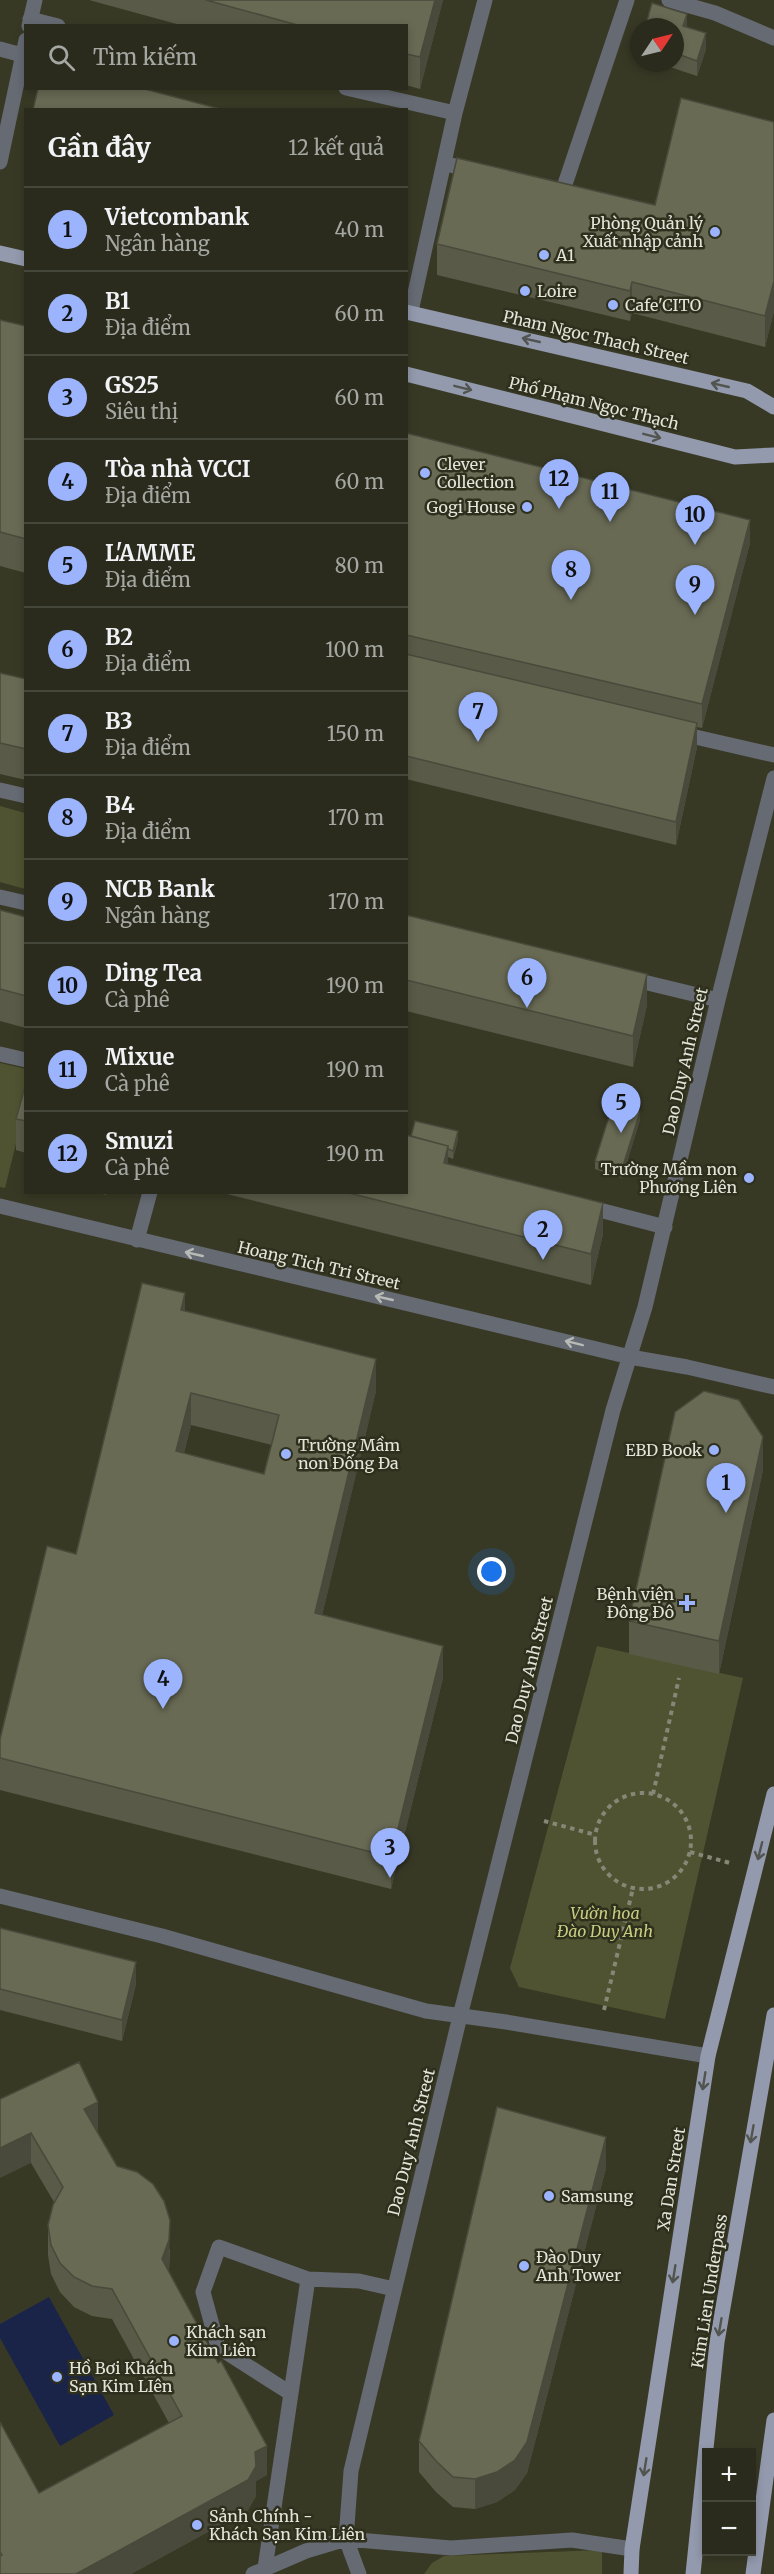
<!DOCTYPE html>
<html lang="vi">
<head>
<meta charset="utf-8">
<style>
  :root { --surface:#2a2b1c; --page:#323325; --text:#f1f3f6; --muted:#a5a7a3; --line:#46473b; --accent:#9bb4fd }
  body { margin:0; font-family:Merriweather,serif; background:var(--page); color:var(--text) }
  .controls { position:absolute; right:18px; bottom:18px; display:grid; overflow:hidden; border-radius:0px; box-shadow:0 3px 9px #0003 }
  .controls button { width:54px; height:54px; display:grid; place-items:center; padding:0; border:0; border-bottom:2px solid var(--line); background:var(--surface); color:var(--text); font:30px sans-serif }
  .compass { position:absolute; left:630px; top:18px; width:54px; height:54px; border-radius:50%; background:var(--surface); box-shadow:0 3px 9px #0003; rotate:55deg }
  .you { position:absolute; left:492px; top:1572px; width:21px; height:21px; margin:-15px; border:4px solid #fff; border-radius:50%; background:#1a73e8; box-shadow:0 0 0 9px #1a73e833 }
  .badge { display:grid; place-items:center; width:39px; height:39px; border-radius:50%; background:var(--accent); color:#111; font-size:20px; font-weight:700 }
  .pin { position:absolute; translate:-50% -50px; filter:drop-shadow(0 2px 3px #0008) }
  .pin::after { content:''; position:absolute; top:32px; width:21px; height:18px; background:inherit; clip-path:polygon(0 0,100% 0,50% 100%) }
  .list { margin:0; padding:0; list-style:none }
  h2 { display:flex; justify-content:space-between; align-items:center; height:78px; margin:0; padding:0 24px; font-size:26px }
  h2 small { font-size:20px; font-weight:400; color:var(--muted) }
  .list li { display:grid; grid-template-columns:39px 1fr auto; gap:18px; align-items:center; box-sizing:border-box; height:84px; padding:0 24px; border-top:2px solid var(--line) }
  .list b { display:block; font-size:22px; white-space:nowrap }
  .list p { margin:0; font-size:20px; white-space:nowrap; color:var(--muted) }
  .list em { font-size:20px; font-style:normal; color:var(--muted) }
  .icon { flex:none; width:33px; height:33px; fill:none; stroke:currentColor; stroke-width:2; stroke-linecap:round; stroke-linejoin:round }
  .map { position:relative; flex:none; width:774px; height:2574px; overflow:hidden }
  .search { position:absolute; background:var(--surface); box-shadow:0 3px 9px #0003; left:24px; top:24px; width:384px; height:66px; display:flex; align-items:center; gap:15px; box-sizing:border-box; padding:0 21px; border-radius:0px; color:var(--muted); font-size:22px }
  .panel { position:absolute; background:var(--surface); box-shadow:0 3px 9px #0003; left:24px; top:108px; width:384px; height:1086px; border-radius:0px }
  .map>svg:first-child { display:block }
  .green { fill:#505331 }
  .water { fill:#1a2449 }
  .lines { fill:none; stroke-linecap:round; stroke-linejoin:round }
  .path { stroke:#868777; stroke-width:4; stroke-dasharray:4.5 4.5; stroke-linecap:butt }
  .minor { stroke:#666a73; stroke-width:15 }
  .major { stroke:#939aad; stroke-width:15 }
  .wall { fill:#595b48; fill-rule:evenodd }
  .shaded-wall { fill:#494a3b }
  .building { fill:#686a54; stroke:#494a3b; stroke-width:1.5; fill-rule:evenodd }
  .oneway { stroke:#51544f }
  .oneway2 { stroke:#b7bab5 }
  .poi-dot { fill:#9bb4fd; stroke:#2e2f1c; stroke-width:2 }
  .labels { text-anchor:middle; stroke-width:5; stroke-linejoin:round; paint-order:stroke }
  .poi-label { font-size:16px; fill:#e3e5d9; stroke:#2e2f1c; text-anchor:start }
  .street-label { font-size:16px; fill:#e3e5d9; stroke:#2e2f1c }
  .park-label { font-size:16px; font-style:italic; fill:#c7cd81; stroke:#2e2f1c }
</style>
</head>
<body>
<div class="map">
<svg width="774" height="2574" viewBox="0 0 774 2574">
  <rect width="100%" height="100%" fill="#383925"/>
  <path class="green" d="M 0,806 L 25,813 L 25,889 L 0,882 Z
    M 0,1063 L 26,1069 L 25,1107 L 5,1188 L 0,1187 Z
    M 597,1646 L 743,1678 L 665,2019 L 519,1987 L 510,1968 Z
    M 602,2550 L 602,2574 L 424,2574 L 432,2563 L 444,2556 Z"/>
  <path class="water" d="M 49,2297 L 114,2415 L 60,2446 L 0,2338 L 0,2324 Z"/>
  <g class="lines">
    <path class="path" d="M595 1841a48 48 0 1 1 96 0a48 48 0 1 1-96 0Z
      M 653,1794 L 679,1678
      M 544,1821 L 596,1835
      M 690,1852 L 730,1863
      M 604,2010 L 633,1888"/>
    <path class="minor" d="M 669,0 L 715,13 L 774,38
      M 30,19 L 58,26
      M 29,26 L 35,0
      M 0,49 L 22,55
      M 346,88 L 455,113
      M 0,162 L 26,40
      M 444,163 L 475,172
      M 556,195 L 561,196 L 627,0
      M 411,311 L 455,113 L 485,0
      M 678,733 L 774,755
      M 0,790 L 26,796
      M 0,897 L 26,903
      M 627,978 L 718,1000
      M 0,1054 L 26,1060
      M 0,1206 L 630,1357 L 687,1367 L 774,1387
      M 584,1206 L 665,1227
      M 137,1240 L 150,1192
      M 0,1896 L 162,1936 L 426,2011 L 506,2022 L 708,2056
      M 290,2393 L 218,2347 L 203,2292 L 219,2247 L 308,2279 L 359,2281 L 394,2289
      M 265,2568 L 308,2279
      M 253,2574 L 306,2551 L 346,2539 L 451,2548 L 572,2540 L 632,2549
      M 359,2574 L 346,2539 L 351,2471 L 460,2016 L 613,1410 L 645,1307 L 718,1000 L 774,778"/>
    <path class="major" d="M 0,253 L 26,259
      M 406,312 L 747,391 L 774,407
      M 406,374 L 735,457 L 774,455
      M 631,2574 L 632,2549 L 708,2056 L 774,1794
      M 693,2574 L 717,2342 L 774,2015
      M 753,2574 L 774,2420"/>
  </g>
  <path class="wall" d="M 89,0 L 443,0 L 420,89 L 406,85 L 406,26 L 184,26 Z
    M 675,27 L 687,27 L 706,49 L 697,76 L 658,63 L 675,63 Z
    M 774,122 L 774,311 L 765,347 L 632,313 L 630,321 L 437,275 L 437,244 L 655,205 Z
    M 26,141 L 26,179 L 24,179 L 24,148 Z
    M 0,320 L 26,326 L 26,573 L 0,566 Z
    M 406,433 L 750,543 L 702,728 L 697,727 L 697,747 L 676,845 L 406,779 Z
    M 0,673 L 26,679 L 26,780 L 0,774 Z
    M 0,910 L 26,917 L 26,1028 L 0,1021 Z
    M 406,915 L 647,1005 L 633,1067 L 406,1011 Z
    M 26,1083 L 26,1153 L 16,1150 L 16,1119 Z
    M 640,1120 L 622,1178 L 595,1169 L 595,1161 Z
    M 411,1136 L 458,1139 L 453,1159 L 448,1157 L 448,1164 L 603,1234 L 591,1285 L 219,1192 L 406,1192 Z
    M 96,1192 L 107,1192 L 106,1195 Z
    M 185,1311 L 376,1391 L 322,1615 L 443,1678 L 391,1889 L 0,1790 L 0,1739 L 76,1554 ZM 191,1425 L 272,1445 L 264,1474 L 184,1453 Z
    M 763,1470 L 719,1674 L 629,1654 L 629,1621 Z
    M 0,1928 L 136,1984 L 122,2041 L 0,2010 Z
    M 0,2099 L 98,2132 L 97,2132 L 117,2166 L 170,2250 L 169,2271 L 267,2475 L 256,2481 L 256,2496 L 248,2510 L 131,2574 L 0,2574 L 0,2422 L 39,2493 L 169,2423 L 112,2319 L 92,2316 L 74,2307 L 60,2292 L 51,2274 L 48,2255 L 48,2225 L 54,2202 L 31,2163 Z
    M 606,2168 L 527,2473 L 515,2490 L 497,2502 L 475,2509 L 453,2507 L 436,2492 L 419,2472 L 419,2441 Z"/>
  <path class="shaded-wall" d="M 435,0 L 443,0 L 420,89 L 420,57 Z
    M 687,14 L 687,29 L 683,26 Z
    M 706,33 L 706,49 L 697,76 L 697,61 Z
    M 774,281 L 774,311 L 765,347 L 765,316 Z
    M 632,282 L 632,313 L 630,321 L 630,291 Z
    M 750,520 L 750,543 L 702,728 L 702,704 Z
    M 697,723 L 697,747 L 676,845 L 676,822 Z
    M 647,974 L 647,1005 L 633,1067 L 633,1036 Z
    M 640,1112 L 640,1120 L 622,1178 L 622,1169 Z
    M 458,1131 L 458,1139 L 453,1159 L 453,1151 Z
    M 448,1146 L 448,1178 L 444,1163 Z
    M 603,1203 L 603,1234 L 591,1285 L 591,1254 Z
    M 185,1293 L 185,1325 L 181,1310 Z
    M 376,1359 L 376,1391 L 315,1645 L 315,1613 Z
    M 191,1393 L 191,1425 L 176,1483 L 176,1451 Z
    M 763,1437 L 763,1470 L 719,1674 L 719,1641 Z
    M 443,1646 L 443,1678 L 391,1889 L 391,1857 Z
    M 136,1962 L 136,1984 L 122,2041 L 122,2020 Z
    M 98,2102 L 98,2132 L 84,2139 L 84,2109 Z
    M 31,2133 L 31,2163 L 0,2178 L 0,2148 Z
    M 606,2137 L 606,2168 L 527,2473 L 515,2490 L 497,2502 L 475,2509 L 475,2479 Z
    M 170,2220 L 169,2270 L 162,2289 L 162,2259 Z
    M 267,2446 L 267,2475 L 256,2481 L 256,2496 L 248,2510 L 131,2574 L 76,2574 L 255,2452 Z"/>
  <path class="building" d="M 206,0 L 435,0 L 420,57 L 406,54 L 406,26 L 301,26 Z
    M 652,3 L 687,14 L 683,26 L 706,33 L 697,61 L 675,53 L 675,27 L 645,27 Z
    M 38,88 L 141,88 L 224,110 L 33,110 Z
    M 681,98 L 774,122 L 774,281 L 765,316 L 632,282 L 630,291 L 437,244 L 457,158 L 655,205 Z
    M 0,320 L 26,326 L 26,539 L 0,532 Z
    M 406,433 L 750,520 L 702,704 L 406,635 Z
    M 406,654 L 697,723 L 676,822 L 406,756 Z
    M 0,673 L 26,679 L 26,749 L 0,743 Z
    M 0,910 L 26,917 L 26,996 L 0,989 Z
    M 406,915 L 647,974 L 633,1036 L 406,980 Z
    M 26,1083 L 26,1121 L 16,1119 Z
    M 613,1104 L 640,1112 L 622,1169 L 595,1161 Z
    M 415,1121 L 458,1131 L 453,1151 L 448,1149 L 448,1146 L 411,1136 Z
    M 406,1135 L 448,1146 L 444,1163 L 603,1203 L 591,1254 L 345,1192 L 406,1192 Z
    M 142,1283 L 185,1293 L 181,1310 L 376,1359 L 315,1613 L 443,1646 L 391,1857 L 0,1758 L 0,1739 L 47,1546 L 76,1554 ZM 191,1393 L 279,1415 L 264,1474 L 176,1451 Z
    M 704,1391 L 739,1400 L 763,1437 L 719,1641 L 629,1621 L 675,1412 Z
    M 0,1928 L 136,1962 L 122,2020 L 0,1989 Z
    M 79,2062 L 98,2102 L 84,2109 L 117,2166 L 137,2172 L 153,2184 L 164,2201 L 170,2220 L 169,2240 L 162,2259 L 218,2363 L 221,2361 L 267,2446 L 255,2452 L 256,2466 L 248,2480 L 76,2574 L 0,2574 L 0,2556 L 2,2555 L 0,2552 L 0,2422 L 39,2493 L 182,2416 L 112,2289 L 92,2286 L 74,2277 L 60,2263 L 51,2245 L 48,2225 L 53,2205 L 63,2187 L 31,2133 L 0,2148 L 0,2099 Z
    M 497,2107 L 606,2137 L 527,2442 L 515,2460 L 497,2472 L 475,2479 L 453,2477 L 436,2461 L 419,2441 Z"/>
  <defs><path id="oneway-shaft" d="M-6 0H5M1.5-3L5.5 0L1.5 3" fill="none" stroke-width="1.6" stroke-linecap="round" stroke-linejoin="round" transform="scale(1.5)"/></defs>
  <g class="oneway">
    <use href="#oneway-shaft" transform="translate(531 340) rotate(-167)"/>
    <use href="#oneway-shaft" transform="translate(720 385) rotate(-167)"/>
    <use href="#oneway-shaft" transform="translate(463 388) rotate(14)"/>
    <use href="#oneway-shaft" transform="translate(652 436) rotate(14)"/>
    <use href="#oneway-shaft" transform="translate(760 1851) rotate(104)"/>
    <use href="#oneway-shaft" transform="translate(704 2081) rotate(99)"/>
    <use href="#oneway-shaft" transform="translate(752 2134) rotate(100)"/>
    <use href="#oneway-shaft" transform="translate(674 2274) rotate(99)"/>
    <use href="#oneway-shaft" transform="translate(720 2327) rotate(100)"/>
    <use href="#oneway-shaft" transform="translate(645 2467) rotate(99)"/>
  </g>
  <g class="oneway2">
    <use href="#oneway-shaft" transform="translate(194 1254) rotate(-167)"/>
    <use href="#oneway-shaft" transform="translate(384 1298) rotate(-167)"/>
    <use href="#oneway-shaft" transform="translate(574 1343) rotate(-166)"/>
  </g>
  <g class="poi-dot">
    <circle cx="715" cy="232" r="6"/>
    <circle cx="544" cy="255" r="6"/>
    <circle cx="525" cy="291" r="6"/>
    <circle cx="613" cy="305" r="6"/>
    <circle cx="425" cy="473" r="6"/>
    <circle cx="527" cy="507" r="6"/>
    <circle cx="749" cy="1178" r="6"/>
    <circle cx="714" cy="1450" r="6"/>
    <circle cx="286" cy="1454" r="6"/>
    <path d="M684 1594h6v6h6v6h-6v6h-6v-6h-6v-6h6z"/>
    <circle cx="549" cy="2196" r="6"/>
    <circle cx="524" cy="2266" r="6"/>
    <circle cx="174" cy="2341" r="6"/>
    <circle cx="57" cy="2377" r="6"/>
    <circle cx="197" cy="2525" r="6"/>
  </g>
  <g class="labels">
    <g class="poi-label">
      <text x="703" y="229" text-anchor="end">Phòng Quản lý<tspan x="703" dy="18">Xuất nhập cảnh</tspan></text>
      <text x="556" y="261">A1</text>
      <text x="537" y="297">Loire</text>
      <text x="625" y="311">Cafe'CITO</text>
      <text x="437" y="470">Clever<tspan x="437" dy="18">Collection</tspan></text>
      <text x="515" y="513" text-anchor="end">Gogi House</text>
      <text x="737" y="1175" text-anchor="end">Trường Mầm non<tspan x="737" dy="18">Phương Liên</tspan></text>
      <text x="298" y="1451">Trường Mầm<tspan x="298" dy="18">non Đống Đa</tspan></text>
      <text x="702" y="1456" text-anchor="end">EBD Book</text>
      <text x="674" y="1600" text-anchor="end">Bệnh viện<tspan x="674" dy="18">Đông Đô</tspan></text>
      <text x="561" y="2202">Samsung</text>
      <text x="536" y="2263">Đào Duy<tspan x="536" dy="18">Anh Tower</tspan></text>
      <text x="186" y="2338">Khách sạn<tspan x="186" dy="18">Kim Liên</tspan></text>
      <text x="69" y="2374">Hồ Bơi Khách<tspan x="69" dy="18">Sạn Kim LIên</tspan></text>
      <text x="209" y="2522">Sảnh Chính -<tspan x="209" dy="18">Khách Sạn Kim Liên</tspan></text>
    </g>
    <g class="street-label">
      <text transform="translate(596 337) rotate(13)" y="6">Pham Ngoc Thach Street</text>
      <text transform="translate(594 403) rotate(14)" y="6">Phố Phạm Ngọc Thạch</text>
      <text transform="translate(685 1061) rotate(-77)" y="6">Dao Duy Anh Street</text>
      <text transform="translate(319 1265) rotate(13)" y="6">Hoang Tich Tri Street</text>
      <text transform="translate(529 1670) rotate(-76)" y="6">Dao Duy Anh Street</text>
      <text transform="translate(411 2142) rotate(-76)" y="6">Dao Duy Anh Street</text>
      <text transform="translate(671 2179) rotate(-81)" y="6">Xa Dan Street</text>
      <text transform="translate(709 2291) rotate(-81)" y="6">Kim Lien Underpass</text>
    </g>
    <g class="park-label">
      <text x="605" y="1919">Vườn hoa<tspan x="605" dy="18">Đào Duy Anh</tspan></text>
    </g>
  </g>
</svg>
<div class="controls">
<button>+</button>
<button>−</button>
</div>
<svg class="compass" viewBox="-18 -18 36 36"><path d="M0-13l5 13h-10z" fill="#e53935"/><path d="M0 13l5-13h-10z" fill="#a5a7a3"/></svg>
<div class="you"></div>
<div class="pin badge" style="left:726px;top:1513px">1</div>
<div class="pin badge" style="left:543px;top:1260px">2</div>
<div class="pin badge" style="left:390px;top:1878px">3</div>
<div class="pin badge" style="left:163px;top:1709px">4</div>
<div class="pin badge" style="left:621px;top:1133px">5</div>
<div class="pin badge" style="left:527px;top:1008px">6</div>
<div class="pin badge" style="left:478px;top:742px">7</div>
<div class="pin badge" style="left:571px;top:600px">8</div>
<div class="pin badge" style="left:695px;top:615px">9</div>
<div class="pin badge" style="left:695px;top:545px">10</div>
<div class="pin badge" style="left:610px;top:522px">11</div>
<div class="pin badge" style="left:559px;top:509px">12</div>
<div class="search"><svg class="icon" aria-label="search" viewBox="0 0 24 24"><circle cx="10" cy="10" r="6"/><path d="M15 15l6 6"/></svg>Tìm kiếm</div>
<section class="panel">
<h2>Gần đây<small>12 kết quả</small></h2>
<ul class="list">
<li><span class="badge">1</span><div><b>Vietcombank</b><p>Ngân hàng</p></div><em>40 m</em></li>
<li><span class="badge">2</span><div><b>B1</b><p>Địa điểm</p></div><em>60 m</em></li>
<li><span class="badge">3</span><div><b>GS25</b><p>Siêu thị</p></div><em>60 m</em></li>
<li><span class="badge">4</span><div><b>Tòa nhà VCCI</b><p>Địa điểm</p></div><em>60 m</em></li>
<li><span class="badge">5</span><div><b>L'AMME</b><p>Địa điểm</p></div><em>80 m</em></li>
<li><span class="badge">6</span><div><b>B2</b><p>Địa điểm</p></div><em>100 m</em></li>
<li><span class="badge">7</span><div><b>B3</b><p>Địa điểm</p></div><em>150 m</em></li>
<li><span class="badge">8</span><div><b>B4</b><p>Địa điểm</p></div><em>170 m</em></li>
<li><span class="badge">9</span><div><b>NCB Bank</b><p>Ngân hàng</p></div><em>170 m</em></li>
<li><span class="badge">10</span><div><b>Ding Tea</b><p>Cà phê</p></div><em>190 m</em></li>
<li><span class="badge">11</span><div><b>Mixue</b><p>Cà phê</p></div><em>190 m</em></li>
<li><span class="badge">12</span><div><b>Smuzi</b><p>Cà phê</p></div><em>190 m</em></li>
</ul>
</section>
</div>
</body>
</html>
